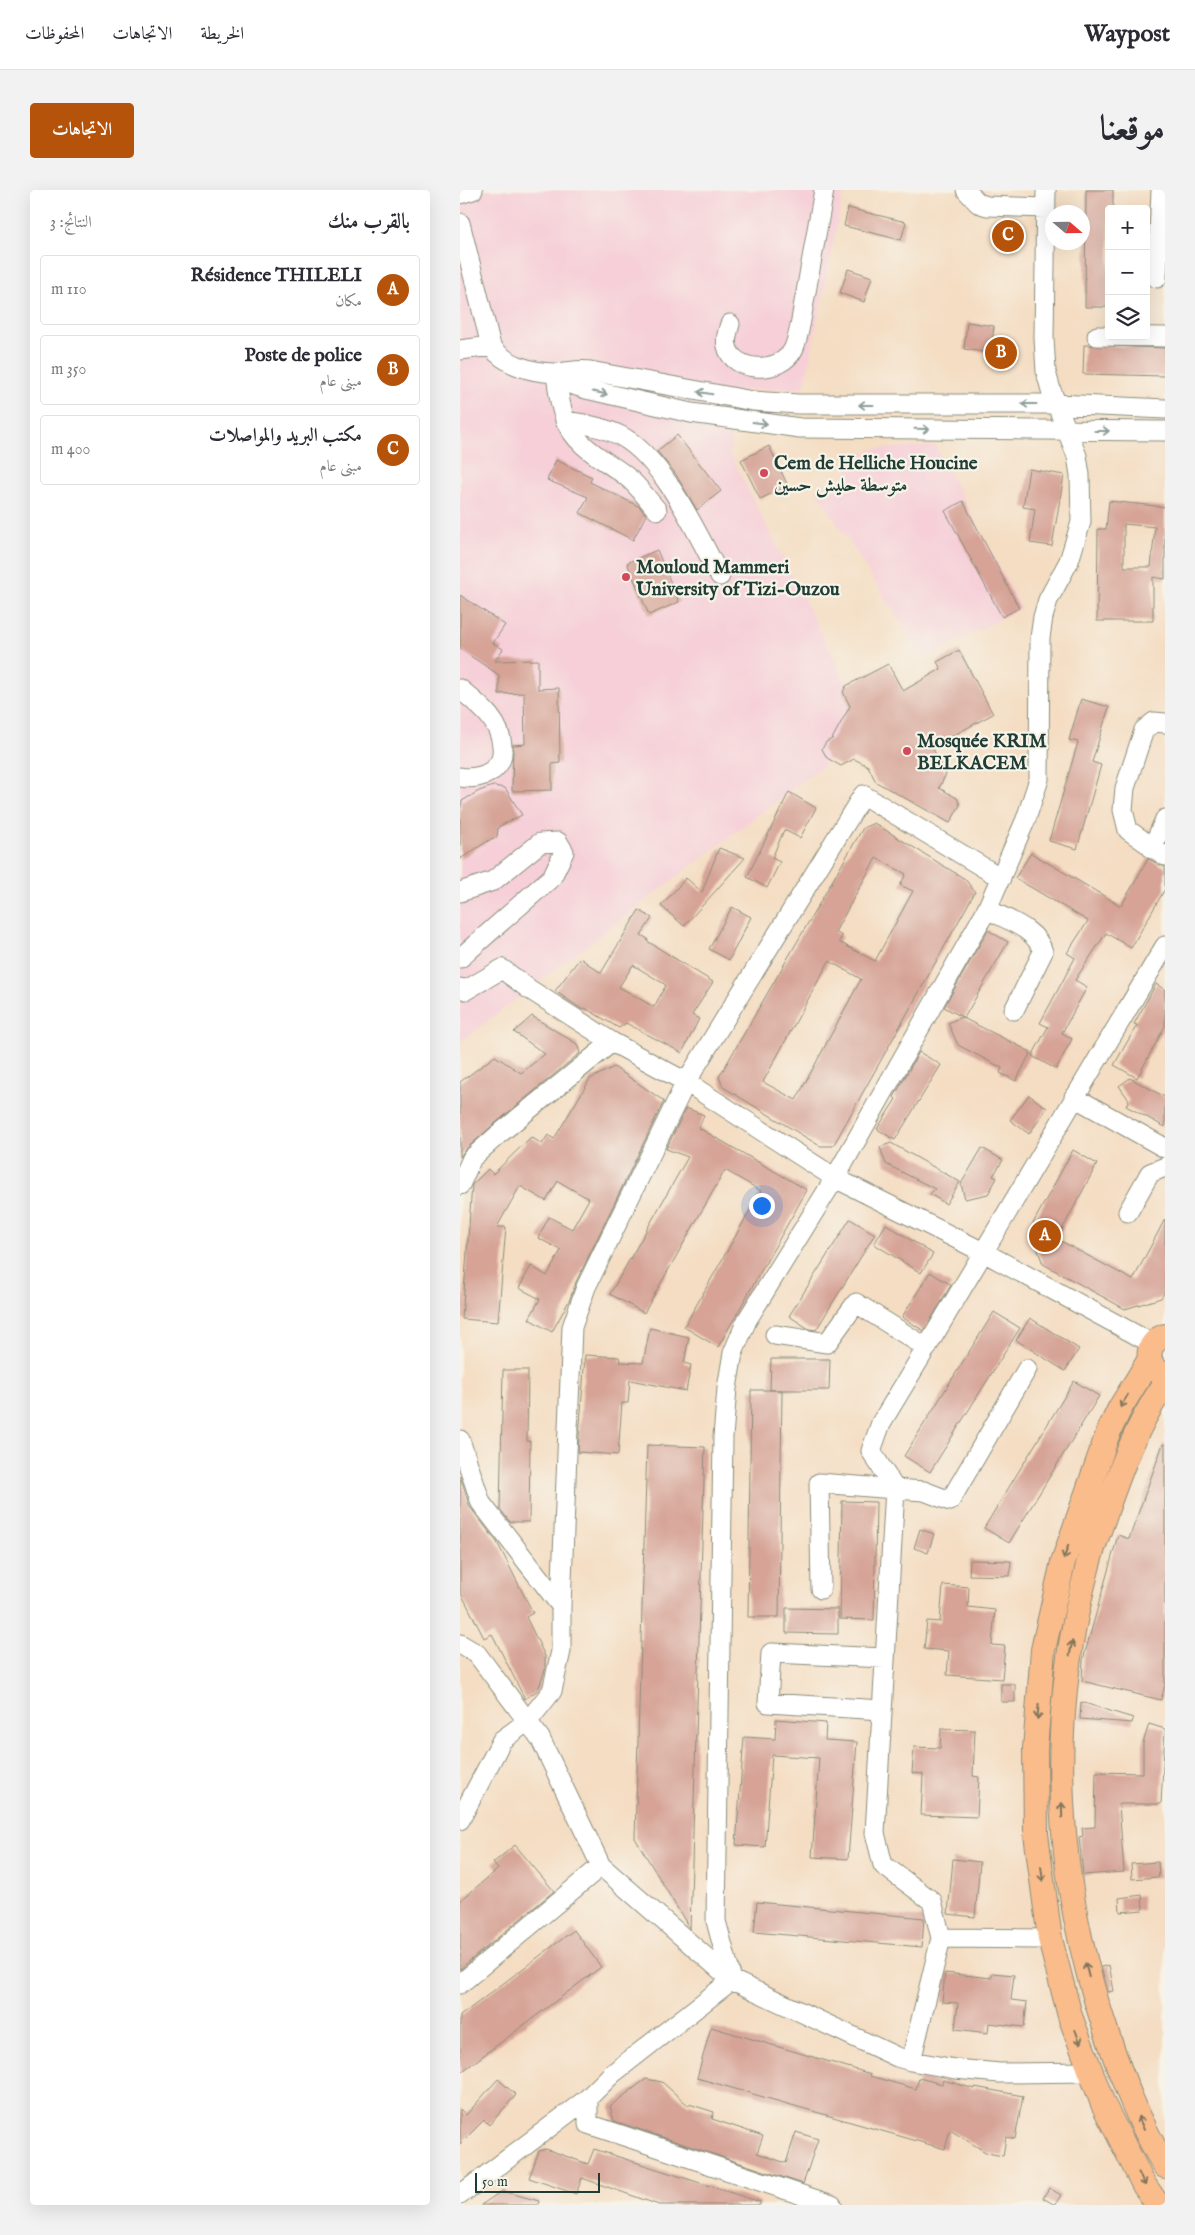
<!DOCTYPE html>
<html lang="ar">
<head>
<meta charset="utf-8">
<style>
  :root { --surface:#fff; --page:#f2f2f3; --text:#2b2b33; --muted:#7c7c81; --line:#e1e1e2; --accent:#b45309 }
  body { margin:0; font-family:"IM FELL English",Amiri,serif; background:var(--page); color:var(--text); direction:rtl }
  .controls { position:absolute; right:15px; top:15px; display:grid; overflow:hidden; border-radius:5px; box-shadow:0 5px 20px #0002 }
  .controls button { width:45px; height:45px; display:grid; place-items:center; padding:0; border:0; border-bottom:1px solid var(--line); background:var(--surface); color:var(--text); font:25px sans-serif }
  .compass { position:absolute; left:585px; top:15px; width:45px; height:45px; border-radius:50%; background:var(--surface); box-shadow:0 5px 20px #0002; rotate:110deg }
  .scale { position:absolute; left:15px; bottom:12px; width:125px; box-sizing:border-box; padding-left:5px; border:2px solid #1f3d34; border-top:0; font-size:14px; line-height:18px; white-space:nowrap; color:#1f3d34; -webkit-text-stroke:4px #f7f3e8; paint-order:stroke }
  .you { position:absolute; left:301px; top:1015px; width:18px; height:18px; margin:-12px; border:4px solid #fff; border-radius:50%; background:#1a73e8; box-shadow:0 0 0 8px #1a73e833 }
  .badge { display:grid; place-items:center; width:32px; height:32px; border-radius:50%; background:var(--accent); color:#fff; font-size:16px; font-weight:700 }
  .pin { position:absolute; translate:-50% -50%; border:2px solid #fff; box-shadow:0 1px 5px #0006 }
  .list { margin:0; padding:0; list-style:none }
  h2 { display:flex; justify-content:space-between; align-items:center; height:65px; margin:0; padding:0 20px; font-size:21px }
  h2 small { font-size:16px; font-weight:400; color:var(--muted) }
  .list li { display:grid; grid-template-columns:32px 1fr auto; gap:15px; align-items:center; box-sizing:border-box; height:70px; margin:0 10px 10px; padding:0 10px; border:1px solid var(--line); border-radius:5px }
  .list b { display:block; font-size:19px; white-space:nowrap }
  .list p { margin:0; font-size:16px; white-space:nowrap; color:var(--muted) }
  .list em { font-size:16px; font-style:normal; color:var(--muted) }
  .icon { flex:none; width:28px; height:28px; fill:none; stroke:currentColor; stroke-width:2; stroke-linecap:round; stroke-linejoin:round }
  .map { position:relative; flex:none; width:705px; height:2015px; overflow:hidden; direction:ltr; border-radius:5px }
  header { display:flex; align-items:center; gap:30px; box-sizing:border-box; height:70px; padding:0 25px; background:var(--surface); border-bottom:1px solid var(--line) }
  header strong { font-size:24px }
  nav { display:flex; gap:28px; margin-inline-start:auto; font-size:18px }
  .intro { display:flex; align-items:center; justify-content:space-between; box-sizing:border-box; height:120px; padding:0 30px }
  h1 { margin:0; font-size:35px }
  .button { padding:12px 22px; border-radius:5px; background:var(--accent); color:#fff; font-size:18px; font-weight:700 }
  main { display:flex; gap:30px; padding:0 30px }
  aside { flex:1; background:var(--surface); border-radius:5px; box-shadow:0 5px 20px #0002 }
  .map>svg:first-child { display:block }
  .built { fill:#f6cfd8 }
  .building { fill:#d6a396; fill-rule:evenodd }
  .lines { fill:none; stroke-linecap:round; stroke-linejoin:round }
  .minor-casing { stroke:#8a8d7b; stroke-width:21 }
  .major-casing { stroke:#8a8d7b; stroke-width:26 }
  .minor { stroke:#fff; stroke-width:19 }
  .major { stroke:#fabc8b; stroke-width:24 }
  .oneway { stroke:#8f9e9a }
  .oneway2 { stroke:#82765b }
  .poi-dot { fill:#d1495b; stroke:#f7f3e8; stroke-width:2 }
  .labels { text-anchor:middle; stroke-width:4.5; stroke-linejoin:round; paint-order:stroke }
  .poi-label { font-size:19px; font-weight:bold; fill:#1f3d34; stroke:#f7f3e8; text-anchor:start }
</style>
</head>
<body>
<header>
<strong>Waypost</strong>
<nav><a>الخريطة</a><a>الاتجاهات</a><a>المحفوظات</a></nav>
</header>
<div class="intro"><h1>موقعنا</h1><a class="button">الاتجاهات</a></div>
<main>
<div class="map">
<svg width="705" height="2015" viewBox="0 0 705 2015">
  <rect width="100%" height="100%" fill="#f7f3e8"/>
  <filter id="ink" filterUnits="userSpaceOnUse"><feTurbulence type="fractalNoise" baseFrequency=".02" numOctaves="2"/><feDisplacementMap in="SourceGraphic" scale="10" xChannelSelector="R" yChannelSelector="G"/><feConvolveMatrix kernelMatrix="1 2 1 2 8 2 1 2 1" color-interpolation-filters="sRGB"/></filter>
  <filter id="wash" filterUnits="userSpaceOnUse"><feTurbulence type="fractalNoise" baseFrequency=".0096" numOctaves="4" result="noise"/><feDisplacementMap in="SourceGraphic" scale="20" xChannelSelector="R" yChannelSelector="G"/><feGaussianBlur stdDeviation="1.12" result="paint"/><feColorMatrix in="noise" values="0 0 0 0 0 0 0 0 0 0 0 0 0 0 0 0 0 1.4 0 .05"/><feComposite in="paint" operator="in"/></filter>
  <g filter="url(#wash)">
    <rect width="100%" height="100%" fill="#f4ddc2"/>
    <path class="built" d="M 0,0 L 384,0 L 344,198 L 280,200 L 273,230 L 270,264 L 395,510 L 378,564 L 0,852 Z
      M 475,256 L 561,418 L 464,469 L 356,300 L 384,288 L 393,268 L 414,259 Z"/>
    <g id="blocks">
      <path class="building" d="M 626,0 L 653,0 L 653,19 L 649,19 L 649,117 L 625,117 Z
        M 388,18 L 446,32 L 441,50 L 384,36 Z
        M 388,79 L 412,87 L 404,112 L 380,103 Z
        M 507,132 L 534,136 L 531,163 L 504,159 Z
        M 624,155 L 705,158 L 705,186 L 623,184 Z
        M 217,245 L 261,301 L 237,320 L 215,283 L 197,261 Z
        M 309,256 L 328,296 L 300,309 L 281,270 Z
        M 96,270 L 132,287 L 130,292 L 180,317 L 186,325 L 173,350 L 120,323 L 128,307 L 87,290 Z
        M 569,279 L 604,285 L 592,356 L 570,353 L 575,319 L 563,317 Z
        M 503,311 L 559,418 L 542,427 L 485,321 Z
        M 649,311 L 705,317 L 705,389 L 693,387 L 693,431 L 637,431 L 638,339 L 646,339 ZM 664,334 L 695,337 L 691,377 L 664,377 Z
        M 197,360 L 219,412 L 189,425 L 167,373 Z
        M 0,405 L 45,435 L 33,453 L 43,459 L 35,471 L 78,470 L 78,499 L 99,498 L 100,573 L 92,574 L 92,600 L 52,601 L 53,555 L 65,554 L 64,503 L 39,504 L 39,485 L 0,459 Z
        M 499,460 L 533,524 L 472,557 L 486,584 L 479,598 L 497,608 L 500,615 L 490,633 L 416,592 L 408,576 L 394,569 L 381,576 L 367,568 L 362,559 L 366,552 L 372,549 L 390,516 L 383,502 L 386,496 L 428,474 L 443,501 L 481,479 L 477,472 Z
        M 621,509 L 649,517 L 632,572 L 641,575 L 617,659 L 589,651 L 618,552 L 609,550 Z
        M 33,596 L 45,598 L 62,625 L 38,637 L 37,647 L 31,649 L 0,669 L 0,621 L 2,611 L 19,601 Z
        M 329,602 L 356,618 L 340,648 L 324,640 L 312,668 L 320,672 L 307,698 L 287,687 Z
        M 414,633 L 505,689 L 515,702 L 373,956 L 360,956 L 263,897 L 259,887 L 403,638 ZM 416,668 L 446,684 L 440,695 L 453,701 L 415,771 L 379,752 L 382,746 L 375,742 ZM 369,771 L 401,789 L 336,910 L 303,892 Z
        M 259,658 L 285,668 L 224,736 L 201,716 L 226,688 L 242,702 Z
        M 571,663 L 661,716 L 688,669 L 705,677 L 705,699 L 671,758 L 646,743 L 615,790 L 627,797 L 602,843 L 612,849 L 596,879 L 572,866 L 588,837 L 580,833 L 615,768 L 607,763 L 628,731 L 555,688 Z
        M 272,717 L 291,727 L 269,770 L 249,759 Z
        M 179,720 L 192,728 L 181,745 L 188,749 L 187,751 L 253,792 L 232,825 L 239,829 L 222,863 L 166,833 L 159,838 L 125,818 L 123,820 L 95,801 L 120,768 L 141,783 ZM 173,775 L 206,795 L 194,817 L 159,797 Z
        M 528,740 L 548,752 L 504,828 L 484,817 Z
        M 696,794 L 705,800 L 705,836 L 677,888 L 654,875 L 677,835 L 674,834 Z
        M 72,826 L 117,854 L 120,863 L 32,936 L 5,960 L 0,967 L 0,892 L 35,866 L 61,883 L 85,864 L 54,842 Z
        M 501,827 L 571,862 L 556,891 L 540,883 L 542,878 L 498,855 L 488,833 Z
        M 459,862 L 481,875 L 435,950 L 417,939 L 436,909 L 434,907 Z
        M 154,877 L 204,911 L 116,1092 L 110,1109 L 92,1142 L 69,1129 L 80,1109 L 59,1098 L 71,1076 L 87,1086 L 101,1060 L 78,1048 L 89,1027 L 112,1039 L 129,1009 L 98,991 L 86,1011 L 60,996 L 37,1037 L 46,1037 L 38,1132 L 2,1129 L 12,995 L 28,979 L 33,984 L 71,947 L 82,954 L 88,945 L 94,949 L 130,889 Z
        M 670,888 L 705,907 L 705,937 L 666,916 L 669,910 L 659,896 Z
        M 569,905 L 587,918 L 569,944 L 550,930 Z
        M 226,918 L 244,925 L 239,938 L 347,1000 L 258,1157 L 224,1137 L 301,1001 L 265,980 L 184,1123 L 150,1104 L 228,967 L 206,959 Z
        M 431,953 L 500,992 L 486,1014 L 470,1004 L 475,999 L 426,974 L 420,957 Z
        M 522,958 L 543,970 L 533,986 L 537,988 L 528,1004 L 505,1009 L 501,994 Z
        M 613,960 L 637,974 L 597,1049 L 673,1090 L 705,1029 L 705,1101 L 701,1108 L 665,1119 L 583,1074 L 570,1039 Z
        M 390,1029 L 415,1044 L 356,1140 L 349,1139 L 329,1126 Z
        M 426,1034 L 473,1064 L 461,1083 L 414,1054 Z
        M 470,1082 L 491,1095 L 464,1141 L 442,1127 Z
        M 534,1122 L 560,1138 L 470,1282 L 444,1266 Z
        M 570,1128 L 619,1159 L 605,1181 L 556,1150 Z
        M 190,1138 L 229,1147 L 224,1173 L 231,1175 L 226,1201 L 170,1190 L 168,1213 L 162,1213 L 158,1265 L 118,1262 L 125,1165 L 159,1167 L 160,1172 L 183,1173 Z
        M 311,1169 L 370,1169 L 369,1200 L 310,1200 Z
        M 43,1180 L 68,1180 L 67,1251 L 70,1251 L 69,1332 L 50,1332 L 40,1319 Z
        M 614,1191 L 639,1206 L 549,1353 L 524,1338 Z
        M 291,1200 L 322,1200 L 319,1427 L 288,1427 Z
        M 703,1254 L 705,1254 L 705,1495 L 701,1510 L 622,1491 L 623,1470 L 658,1345 L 669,1349 Z
        M 187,1255 L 245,1257 L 230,1739 L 175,1648 Z
        M 0,1286 L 10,1317 L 37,1352 L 73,1423 L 66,1427 L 85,1466 L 85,1480 L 78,1500 L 65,1509 L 32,1444 L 24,1448 L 0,1401 Z
        M 382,1311 L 416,1312 L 414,1430 L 380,1429 Z
        M 460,1339 L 474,1344 L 468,1363 L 454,1358 Z
        M 510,1370 L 551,1371 L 550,1386 L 509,1385 Z
        M 483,1395 L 509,1397 L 508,1417 L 535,1420 L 532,1455 L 545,1456 L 542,1489 L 487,1485 L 489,1461 L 464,1459 L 467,1431 L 480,1432 Z
        M 326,1418 L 378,1419 L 378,1444 L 326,1443 Z
        M 541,1494 L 555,1494 L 555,1512 L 541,1512 Z
        M 621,1512 L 673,1528 L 672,1533 L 620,1529 Z
        M 316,1529 L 366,1533 L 365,1550 L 397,1552 L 388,1669 L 352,1667 L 359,1568 L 312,1565 L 305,1657 L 276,1655 L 284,1547 L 315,1549 Z
        M 689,1534 L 705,1539 L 701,1614 L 659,1614 L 664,1682 L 623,1685 L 619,1647 L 623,1646 L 622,1638 L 635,1637 L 636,1582 L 683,1583 L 683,1553 Z
        M 481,1539 L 515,1540 L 513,1586 L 519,1587 L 517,1627 L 461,1625 L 463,1584 L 452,1583 L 454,1557 L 480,1558 Z
        M 55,1655 L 94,1701 L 0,1779 L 0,1711 L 38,1679 L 33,1673 Z
        M 493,1669 L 520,1672 L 515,1727 L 488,1724 Z
        M 698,1672 L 699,1687 L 672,1689 L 671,1674 Z
        M 682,1705 L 683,1720 L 660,1722 L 659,1708 Z
        M 297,1712 L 464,1728 L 462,1757 L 294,1742 Z
        M 114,1740 L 141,1777 L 0,1883 L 0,1826 Z
        M 649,1775 L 654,1801 L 648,1802 L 641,1777 Z
        M 485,1783 L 531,1788 L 532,1783 L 554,1785 L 551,1810 L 567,1812 L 564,1837 L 529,1833 L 528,1843 L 495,1839 L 498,1813 L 482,1812 Z
        M 251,1837 L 411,1884 L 410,1886 L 456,1899 L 459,1888 L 482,1894 L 483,1890 L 515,1899 L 515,1897 L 563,1906 L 555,1949 L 546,1947 L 543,1966 L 527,1963 L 490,1940 L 485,1959 L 237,1888 Z
        M 38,1889 L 56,1905 L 29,1935 L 24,1930 L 0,1954 L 0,1919 L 6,1925 Z
        M 186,1889 L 202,1892 L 229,1916 L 229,1914 L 254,1922 L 252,1929 L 303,1946 L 297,1963 L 326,1973 L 336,1942 L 358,1949 L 343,1994 L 154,1931 L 150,1916 Z
        M 86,1959 L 128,1974 L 134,1959 L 300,2012 L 300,2015 L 199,2015 L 122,1988 L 116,2004 L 69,1988 L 79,1961 Z
        M 589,1998 L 601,2005 L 595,2015 L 583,2008 Z
        M 42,2001 L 79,2011 L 78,2015 L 21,2015 Z"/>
    </g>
  </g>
  <g filter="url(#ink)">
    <use href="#blocks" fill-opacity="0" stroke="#8a8d7b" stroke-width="1"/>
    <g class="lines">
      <defs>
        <path id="minor" d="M 506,0 L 518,13 L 527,16 L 585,18
          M 586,0 L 584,148 L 586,182 L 591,200 L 617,266 L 620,285 L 621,332 L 609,371 L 588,410 L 583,427 L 580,448 L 579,589 L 566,629 L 527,719 L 375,988 L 287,1130 L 273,1163 L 267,1198 L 263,1247 L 256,1731 L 272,1790 L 437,1867 L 451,1871 L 495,1879 L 540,1883 L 631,1882
          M 0,4 L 13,0
          M 0,33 L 31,156 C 45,175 71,182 94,183 C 106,183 117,179 130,181 L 293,211 L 338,214 L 597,214 L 705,219
          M 697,88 L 701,0
          M 270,134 C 268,141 265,149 267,156 C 272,182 321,186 334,158 C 341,140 342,120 346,102 C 352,68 358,34 364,0
          M 637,146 L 705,147
          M 0,160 L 31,156
          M 96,183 L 110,194 L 126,199 L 231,223 L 340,238 L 705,241
          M 96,183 C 98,199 99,214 105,229 C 116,257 144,269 166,286 C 178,295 187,309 197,320
          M 105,231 C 124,234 144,237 161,246 C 204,269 237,344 260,386
          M 0,499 C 19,515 40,530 42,556 C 43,567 41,573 33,580 C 24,587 11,589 0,587
          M 705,533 L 694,532 L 684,540 L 665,598 L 663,620 L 668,640 L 705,666
          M 692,659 L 705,629
          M 0,702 L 33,691 L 80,653 L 98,652 L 104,662 L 92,687 L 0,768
          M 527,719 C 547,730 577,739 583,762 L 554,820
          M 0,798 L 6,800 L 42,779 L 69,799 L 152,852 L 226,892 L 375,988 L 525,1063 L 693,1154
          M 614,907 L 705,958
          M 0,995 L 12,968 L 39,944 L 152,852
          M 668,1022 L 690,983 L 705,977
          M 315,1145 L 367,1153 L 396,1113 L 467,1158
          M 567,1179 L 490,1311 L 464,1301 L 435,1299 L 411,1261 L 421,1233 C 517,1075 610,915 705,756
          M 0,1250 L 21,1313 L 101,1416
          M 361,1399 L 359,1293 L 435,1299 L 415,1643 L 423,1675 L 472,1711 L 481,1748 L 451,1871
          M 0,1454 L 17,1464 L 80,1548 L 141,1676 L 272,1790 L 152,1884 L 128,1908 L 128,1934 L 372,2015
          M 422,1520 L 308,1513 L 311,1463 L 425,1468
          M 0,1630 L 42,1550 L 68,1531 L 92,1501 L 101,1461 L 101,1416 L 112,1137 L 126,1097 L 226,892 L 403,605 L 541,688
          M 481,1748 L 590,1749
          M 0,1794 L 141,1676
          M 0,2005 L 128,1908"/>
        <path id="major" d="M 690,1169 L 660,1218 L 648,1243 L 603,1372 L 583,1460 L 575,1559 L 576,1644 L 590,1749 L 610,1826 L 643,1914 L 684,1995 L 698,2015
          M 698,1181 C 684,1170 688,1151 705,1146
          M 705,1194 C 677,1234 661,1278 645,1324 C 639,1342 631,1361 627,1379 C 586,1533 595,1691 646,1841 C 662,1888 679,1933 705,1976"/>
      </defs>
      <use href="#minor" class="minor-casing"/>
      <use href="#major" class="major-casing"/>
      <use href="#minor" class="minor"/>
      <use href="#major" class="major"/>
    </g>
    <defs><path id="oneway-shaft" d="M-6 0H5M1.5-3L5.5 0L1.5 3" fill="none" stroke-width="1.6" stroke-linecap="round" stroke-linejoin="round" transform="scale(1.25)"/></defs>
    <g class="oneway">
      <use href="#oneway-shaft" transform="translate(140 203) rotate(12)"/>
      <use href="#oneway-shaft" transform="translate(245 203) rotate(-170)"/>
      <use href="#oneway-shaft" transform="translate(569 214) rotate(180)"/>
      <use href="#oneway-shaft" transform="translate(406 215) rotate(180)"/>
      <use href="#oneway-shaft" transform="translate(300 233) rotate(7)"/>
      <use href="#oneway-shaft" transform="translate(462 239) rotate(1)"/>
      <use href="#oneway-shaft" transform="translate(642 241)"/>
    </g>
    <g class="oneway2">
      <use href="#oneway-shaft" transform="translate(664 1211) rotate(121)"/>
      <use href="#oneway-shaft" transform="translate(606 1362) rotate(109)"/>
      <use href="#oneway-shaft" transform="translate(611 1458) rotate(-80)"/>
      <use href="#oneway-shaft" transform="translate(578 1522) rotate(95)"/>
      <use href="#oneway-shaft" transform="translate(602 1620) rotate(-91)"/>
      <use href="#oneway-shaft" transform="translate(582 1684) rotate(83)"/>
      <use href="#oneway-shaft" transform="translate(627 1780) rotate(-104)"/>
      <use href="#oneway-shaft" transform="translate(618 1847) rotate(69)"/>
      <use href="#oneway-shaft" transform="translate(681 1933) rotate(-114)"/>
      <use href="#oneway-shaft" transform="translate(682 1989) rotate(62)"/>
    </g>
  </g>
  <g class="poi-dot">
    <circle cx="304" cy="283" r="5"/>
    <circle cx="166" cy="387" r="5"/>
    <circle cx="447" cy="561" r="5"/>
  </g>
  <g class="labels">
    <g class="poi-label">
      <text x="314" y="279">Cem de Helliche Houcine<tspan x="314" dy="22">متوسطة حليش حسين</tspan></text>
      <text x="176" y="383">Mouloud Mammeri<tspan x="176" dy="22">University of Tizi-Ouzou</tspan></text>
      <text x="457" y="557">Mosquée KRIM<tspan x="457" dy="22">BELKACEM</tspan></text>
    </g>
  </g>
</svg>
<div class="controls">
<button>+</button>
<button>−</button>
<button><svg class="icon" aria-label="layers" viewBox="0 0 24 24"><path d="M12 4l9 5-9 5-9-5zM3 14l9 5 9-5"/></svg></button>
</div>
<svg class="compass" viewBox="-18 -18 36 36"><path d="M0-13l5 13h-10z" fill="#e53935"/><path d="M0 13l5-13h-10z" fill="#7c7c81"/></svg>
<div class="scale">50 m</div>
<div class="you"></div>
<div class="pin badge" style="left:585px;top:1046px">A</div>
<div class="pin badge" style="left:541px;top:163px">B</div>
<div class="pin badge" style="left:548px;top:46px">C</div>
</div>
<aside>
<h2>بالقرب منك<small>النتائج: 3</small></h2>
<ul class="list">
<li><span class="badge">A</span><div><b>Résidence THILELI</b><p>مكان</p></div><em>110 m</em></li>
<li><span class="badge">B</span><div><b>Poste de police</b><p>مبنى عام</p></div><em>350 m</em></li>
<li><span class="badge">C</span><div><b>مكتب البريد والمواصلات</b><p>مبنى عام</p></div><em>400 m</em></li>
</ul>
</aside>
</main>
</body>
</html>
